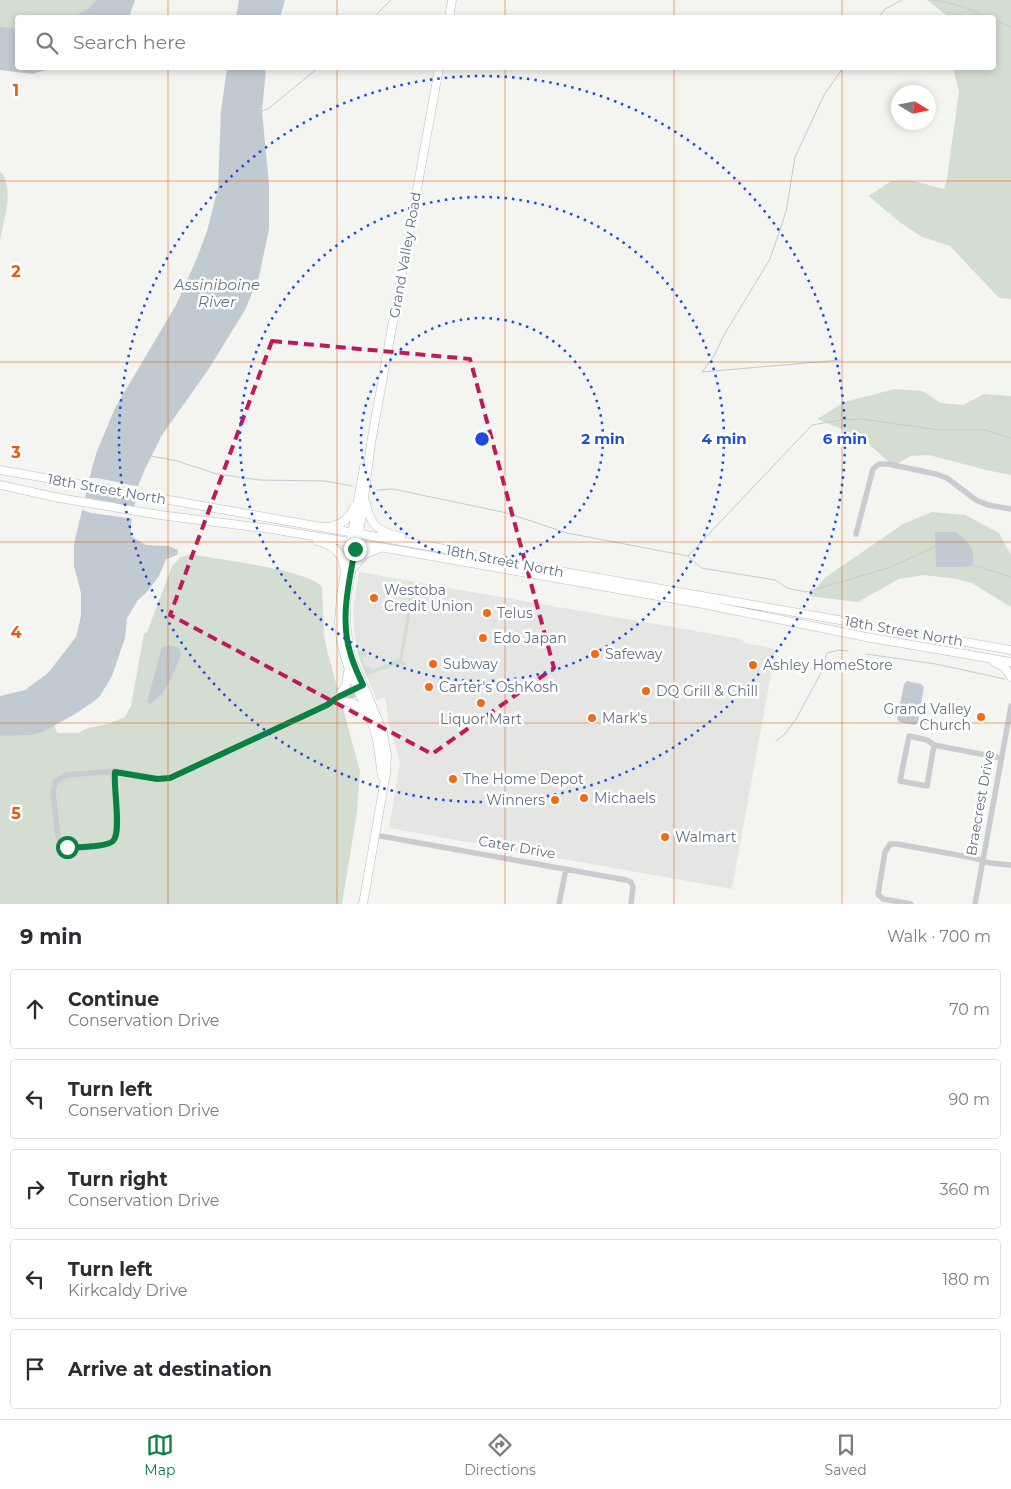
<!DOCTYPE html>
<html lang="en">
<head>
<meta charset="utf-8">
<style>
  :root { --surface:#fff; --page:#f2f2f3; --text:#2b2b33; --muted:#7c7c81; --line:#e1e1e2; --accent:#0b8043 }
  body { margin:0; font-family:Montserrat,sans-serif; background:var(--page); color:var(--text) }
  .compass { position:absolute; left:891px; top:85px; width:45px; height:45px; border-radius:50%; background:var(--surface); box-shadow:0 2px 8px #0003; rotate:100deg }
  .stop { position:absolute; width:15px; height:15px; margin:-11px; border:4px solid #0b8043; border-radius:50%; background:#fff }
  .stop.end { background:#0b8043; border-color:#fff; box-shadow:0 1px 5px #0008 }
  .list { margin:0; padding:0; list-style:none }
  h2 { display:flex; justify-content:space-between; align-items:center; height:65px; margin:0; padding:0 20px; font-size:21px }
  h2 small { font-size:16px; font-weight:400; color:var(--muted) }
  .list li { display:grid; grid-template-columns:32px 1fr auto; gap:15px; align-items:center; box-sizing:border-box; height:80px; margin:0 10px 10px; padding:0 10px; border:1px solid var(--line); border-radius:5px }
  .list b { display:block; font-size:19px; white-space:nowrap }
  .list p { margin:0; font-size:16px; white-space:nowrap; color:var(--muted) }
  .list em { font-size:16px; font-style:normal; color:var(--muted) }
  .icon { flex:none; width:28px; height:28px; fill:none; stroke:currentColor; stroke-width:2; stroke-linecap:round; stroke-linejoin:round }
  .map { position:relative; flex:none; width:1011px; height:904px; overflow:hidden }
  .search { position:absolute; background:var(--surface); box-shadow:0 2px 8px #0003; left:15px; right:15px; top:15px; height:55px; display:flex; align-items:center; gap:12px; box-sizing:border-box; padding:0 18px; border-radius:5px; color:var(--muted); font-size:19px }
  .sheet { height:515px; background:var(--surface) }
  nav { display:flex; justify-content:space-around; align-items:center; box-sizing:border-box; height:70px; border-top:1px solid var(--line); background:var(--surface); font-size:14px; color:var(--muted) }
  nav a { display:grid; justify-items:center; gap:2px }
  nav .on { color:var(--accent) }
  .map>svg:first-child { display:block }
  .built { fill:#e5e6e4 }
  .green { fill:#d4ddd1 }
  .water { fill:#c2cad1 }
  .pier { fill:#f4f5f1 }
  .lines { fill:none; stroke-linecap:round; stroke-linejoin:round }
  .stream { stroke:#c2cad1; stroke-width:1 }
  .major-casing { stroke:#b9bcc0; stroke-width:9 }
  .minor { stroke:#c9cbcf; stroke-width:5.5 }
  .major { stroke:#fff; stroke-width:8 }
  .route { stroke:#0b8043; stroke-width:6 }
  .marked { fill:none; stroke:#c2185b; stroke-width:4; stroke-dasharray:10 6; stroke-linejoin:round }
  .grid { fill:none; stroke:#e8590c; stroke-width:1; stroke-opacity:0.55 }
  .ring { fill:none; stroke:#1d4ed8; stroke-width:2.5; stroke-dasharray:2.5 5 }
  .poi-dot { fill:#f26a14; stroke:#fff; stroke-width:2 }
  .labels { text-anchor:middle; stroke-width:5; stroke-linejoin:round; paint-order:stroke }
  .street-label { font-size:14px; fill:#616f84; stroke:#fff }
  .poi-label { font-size:14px; fill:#616f84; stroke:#fff; text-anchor:start }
  .water-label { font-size:15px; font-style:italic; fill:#627889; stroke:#fff }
  .grid-label { font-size:16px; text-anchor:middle; font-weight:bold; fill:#e8590c; stroke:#fff; stroke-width:5; stroke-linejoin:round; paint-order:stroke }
  .centre { fill:#1d4ed8; stroke:#fff; stroke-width:2.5 }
  .ring-label { font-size:15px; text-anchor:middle; font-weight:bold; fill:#1d4ed8; stroke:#fff; stroke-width:5; stroke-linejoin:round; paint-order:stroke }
</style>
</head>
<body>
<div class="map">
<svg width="1011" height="904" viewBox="0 0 1011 904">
  <rect width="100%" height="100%" fill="#f4f5f1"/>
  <path class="built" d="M 359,572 L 741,639 L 745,643 L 772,648 L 775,652 L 732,889 L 389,828 L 400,762 L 388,721 L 386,700 L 384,697 L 377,701 L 357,651 L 354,629 L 353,610 Z"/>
  <path class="green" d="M 0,0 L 96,0 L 86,10 L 73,17 L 18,18 L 17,29 L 0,26 Z
    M 927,0 L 1011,0 L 1011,299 L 999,298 L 950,246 L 922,237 L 898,221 L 869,196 L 891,181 L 914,181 L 944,189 L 947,179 L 959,91 L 953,68 L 994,68 L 994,18 L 947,17 L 946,15 Z
    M 0,171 C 15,188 4,219 0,240 Z
    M 894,389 L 922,391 L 941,403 L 963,405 L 984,394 L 1011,396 L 1011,475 L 986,470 L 929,455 L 911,456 L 893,466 L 861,437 L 817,419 L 845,402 Z
    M 932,512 L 965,515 L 999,533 L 1011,555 L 1011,607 L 972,583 L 957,579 L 924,575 L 899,579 L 858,602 L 809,596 L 826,577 L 903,524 Z
    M 191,554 C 217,560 308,569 322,587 L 324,635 L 327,650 L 360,771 L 357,812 L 342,904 L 0,904 L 0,736 C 20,735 37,735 54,725 L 57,733 L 78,733 L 88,728 L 108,724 L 125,717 L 131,706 L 144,633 L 147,632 L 172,566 L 181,557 Z
    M 410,582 L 416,583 L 402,661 L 406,662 L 405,665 L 396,665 L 366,676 L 357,651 L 367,652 L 367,656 L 362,658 L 365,667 L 370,666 L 373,670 L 397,659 L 400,656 L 411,589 L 409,586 Z"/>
  <path class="water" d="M 96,0 L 135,0 L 129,17 L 73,17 L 86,10 Z
    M 239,0 L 285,0 L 280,17 L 236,17 Z
    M 0,26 L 17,29 L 18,68 L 52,68 L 33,74 L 0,70 Z
    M 227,68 L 266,68 L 262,111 L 269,185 L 269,229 L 259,277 L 245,310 L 208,370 L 162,435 L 145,469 L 139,484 L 131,524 L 131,536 L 146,545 L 169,546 L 178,550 L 177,555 L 166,559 L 159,576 L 147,592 L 138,600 L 127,618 L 125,638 L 112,676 L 100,696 L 93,702 L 75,714 L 43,732 L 30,735 L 0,736 L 0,696 L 25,690 L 48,673 L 76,637 L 81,616 L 81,593 L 74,566 L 74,544 L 92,468 L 97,451 L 115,408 L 176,305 L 197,258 L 207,231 L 218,188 L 221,110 Z
    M 935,532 L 956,532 C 969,543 975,547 973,565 L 965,567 L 936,567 Z
    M 169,645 L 179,648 L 181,653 L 180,658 C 172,675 167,694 150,704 L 147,702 L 162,647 Z
    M 907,681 L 921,684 L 924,687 L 918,722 L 915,725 L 899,722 L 897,719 L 904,684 Z"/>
  <path class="pier" d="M 87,478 L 97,478 L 141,487 L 139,499 L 85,490 Z
    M 83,497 L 137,507 L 135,519 L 91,513 L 80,509 Z"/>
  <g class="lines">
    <path class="stream" d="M 931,0 C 952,2 969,8 988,18
      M 373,18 L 391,0
      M 878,18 L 885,9 L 902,0
      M 994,20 L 1011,27
      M 262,111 L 268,109 L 318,68
      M 841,360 L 702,372 L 714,356 L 724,335 L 770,259 L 786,212 L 795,157 L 824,95 L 843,68
      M 151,456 L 177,461 L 217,474 L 259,480 L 325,481 L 352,486
      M 377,490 L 393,489 L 507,513 L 567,533 L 688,556 L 701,568 L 775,580 L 787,588 L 806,592 L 888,568 L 935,547
      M 688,556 L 812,425 L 841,420 L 862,419 L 939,430 L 984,430 L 1011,438
      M 973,565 L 1011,577
      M 866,654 L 936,664 L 1004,679
      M 776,741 L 785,734 L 796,719 L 821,673 L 827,653 L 839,650 L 848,651"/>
    <defs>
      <path id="major" d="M 449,18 L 452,0
        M 364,467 L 341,595 L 339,622 L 341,642 L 348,667 L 372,723 L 377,739 L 382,776
        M 0,470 L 462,552 L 502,561 L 1011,650
        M 0,485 L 59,498 L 160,515 L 271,529 L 391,549 L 703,604 L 866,637 L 1011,662
        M 366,503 C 370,526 379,532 401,537
        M 326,527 C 339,526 349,520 354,507
        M 317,541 C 331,544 342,551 344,567
        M 354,567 L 363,555 L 380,548
        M 993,661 L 1005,668 L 1011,677
        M 338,697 L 346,685 L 348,672
        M 339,701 L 352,703 L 367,712
        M 363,904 L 386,773 L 387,756 L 383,732 L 353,661 L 349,647 L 346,623 L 346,599 L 362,515 L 371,443 L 439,68"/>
    </defs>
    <use href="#major" class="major-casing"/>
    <path class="minor" d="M 856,534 L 873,469 L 879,464 L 888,464 L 936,474 L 947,478 L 976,500 L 988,505 L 1011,509
      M 339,697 L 360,686
      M 934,745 L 927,786 L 900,781 L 909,736 L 927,740 L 934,745 L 1001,758
      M 115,771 C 113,790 122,827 114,840 C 103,848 77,850 64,846 L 58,837 L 53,792 L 55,782 L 66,775 L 115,771 L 160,779 L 170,778 L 327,705 L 362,691
      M 375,835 L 626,880 L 631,882 L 633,887 L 631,904
      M 559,904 L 566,869
      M 911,904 L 883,899 L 878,894 L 885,852 L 890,844 L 897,844 L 974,858 L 990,863 L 1011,865
      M 975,904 L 1011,706"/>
    <use href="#major" class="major"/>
  </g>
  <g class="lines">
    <path class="route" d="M 67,847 C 76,848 86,847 95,846 C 101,845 109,845 113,841 C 122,833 113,786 115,772 L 157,779 L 170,778 L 327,705 L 338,697 L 363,685 C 358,674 353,664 350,652 C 340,618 349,583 355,549"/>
  </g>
  <path class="marked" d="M 272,341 L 470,359 L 554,668 L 432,754 L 170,615 Z"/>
  <path class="grid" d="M 168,0 L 168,18M 337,0 L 337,18M 505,0 L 505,18M 674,0 L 674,18M 842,0 L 842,18M 168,68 L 168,904M 337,68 L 337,904M 505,68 L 505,904M 674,68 L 674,904M 842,68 L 842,904M 0,181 L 1011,181M 0,362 L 1011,362M 0,542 L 1011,542M 0,723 L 1011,723"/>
  <g class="ring">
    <circle cx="482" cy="439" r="121"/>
    <circle cx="482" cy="439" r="242"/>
    <circle cx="482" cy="439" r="363"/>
  </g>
  <g class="poi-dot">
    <circle cx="374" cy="598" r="5"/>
    <circle cx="487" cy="613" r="5"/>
    <circle cx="483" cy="638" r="5"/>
    <circle cx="595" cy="654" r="5"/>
    <circle cx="433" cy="664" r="5"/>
    <circle cx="753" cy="665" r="5"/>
    <circle cx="429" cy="687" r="5"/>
    <circle cx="646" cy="691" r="5"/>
    <circle cx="481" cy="703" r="5"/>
    <circle cx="981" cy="717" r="5"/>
    <circle cx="592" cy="718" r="5"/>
    <circle cx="453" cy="779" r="5"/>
    <circle cx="584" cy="798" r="5"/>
    <circle cx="555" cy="800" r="5"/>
    <circle cx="665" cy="837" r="5"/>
  </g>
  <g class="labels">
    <g class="street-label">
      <text transform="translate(405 255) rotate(-80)" y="5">Grand Valley Road</text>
      <text transform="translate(107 489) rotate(10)" y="5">18th Street North</text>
      <text transform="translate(505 561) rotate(11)" y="5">18th Street North</text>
      <text transform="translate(904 631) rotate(10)" y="5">18th Street North</text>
      <text transform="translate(980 803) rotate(-80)" y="5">Braecrest Drive</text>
      <text transform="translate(517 847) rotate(10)" y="5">Cater Drive</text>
    </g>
    <g class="poi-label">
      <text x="384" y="595">Westoba<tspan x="384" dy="16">Credit Union</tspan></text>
      <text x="497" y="618">Telus</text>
      <text x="493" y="643">Edo Japan</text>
      <text x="605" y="659">Safeway</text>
      <text x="443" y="669">Subway</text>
      <text x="763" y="670">Ashley HomeStore</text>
      <text x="439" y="692">Carter's OshKosh</text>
      <text x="656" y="696">DQ Grill &amp; Chill</text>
      <text x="971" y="714" text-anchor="end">Grand Valley<tspan x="971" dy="16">Church</tspan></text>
      <text x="602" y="723">Mark's</text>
      <text x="481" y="724" text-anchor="middle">Liquor Mart</text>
      <text x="463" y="784">The Home Depot</text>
      <text x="594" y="803">Michaels</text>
      <text x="545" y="805" text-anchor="end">Winners</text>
      <text x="675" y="842">Walmart</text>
    </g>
    <g class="water-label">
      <text x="217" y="290">Assiniboine<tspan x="217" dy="17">River</tspan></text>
    </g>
  </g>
  <g class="grid-label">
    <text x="16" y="96">1</text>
    <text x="16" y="277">2</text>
    <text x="16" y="458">3</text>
    <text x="16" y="638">4</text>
    <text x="16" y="819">5</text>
  </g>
  <circle cx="482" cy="439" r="8" class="centre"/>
  <g class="ring-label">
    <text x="603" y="444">2 min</text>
    <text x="724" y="444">4 min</text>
    <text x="845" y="444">6 min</text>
  </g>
</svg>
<svg class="compass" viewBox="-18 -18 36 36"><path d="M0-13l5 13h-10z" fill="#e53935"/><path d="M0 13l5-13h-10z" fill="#7c7c81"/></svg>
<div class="stop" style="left:67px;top:847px"></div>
<div class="stop end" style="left:355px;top:549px"></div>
<div class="search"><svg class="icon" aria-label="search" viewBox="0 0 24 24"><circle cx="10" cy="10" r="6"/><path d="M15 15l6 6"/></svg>Search here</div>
</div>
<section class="sheet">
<h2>9 min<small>Walk · 700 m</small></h2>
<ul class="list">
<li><svg class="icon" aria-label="ahead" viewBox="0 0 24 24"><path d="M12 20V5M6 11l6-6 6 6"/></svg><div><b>Continue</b><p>Conservation Drive</p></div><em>70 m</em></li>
<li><svg class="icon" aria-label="left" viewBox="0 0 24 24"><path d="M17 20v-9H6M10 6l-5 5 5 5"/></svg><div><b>Turn left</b><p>Conservation Drive</p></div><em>90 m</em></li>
<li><svg class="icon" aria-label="right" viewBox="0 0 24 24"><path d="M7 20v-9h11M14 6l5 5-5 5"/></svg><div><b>Turn right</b><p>Conservation Drive</p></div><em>360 m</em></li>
<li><svg class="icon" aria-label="left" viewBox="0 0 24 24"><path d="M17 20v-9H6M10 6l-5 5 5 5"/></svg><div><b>Turn left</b><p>Kirkcaldy Drive</p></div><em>180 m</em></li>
<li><svg class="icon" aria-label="arrive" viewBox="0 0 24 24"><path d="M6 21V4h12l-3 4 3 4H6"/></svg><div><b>Arrive at destination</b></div></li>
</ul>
</section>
<nav>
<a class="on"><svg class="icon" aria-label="map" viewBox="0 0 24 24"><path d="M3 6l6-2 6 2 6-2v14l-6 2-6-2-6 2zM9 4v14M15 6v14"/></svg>Map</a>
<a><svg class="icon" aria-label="directions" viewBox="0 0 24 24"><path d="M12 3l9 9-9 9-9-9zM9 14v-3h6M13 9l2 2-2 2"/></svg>Directions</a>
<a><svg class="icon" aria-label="saved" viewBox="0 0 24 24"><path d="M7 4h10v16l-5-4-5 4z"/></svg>Saved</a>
</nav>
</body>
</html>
